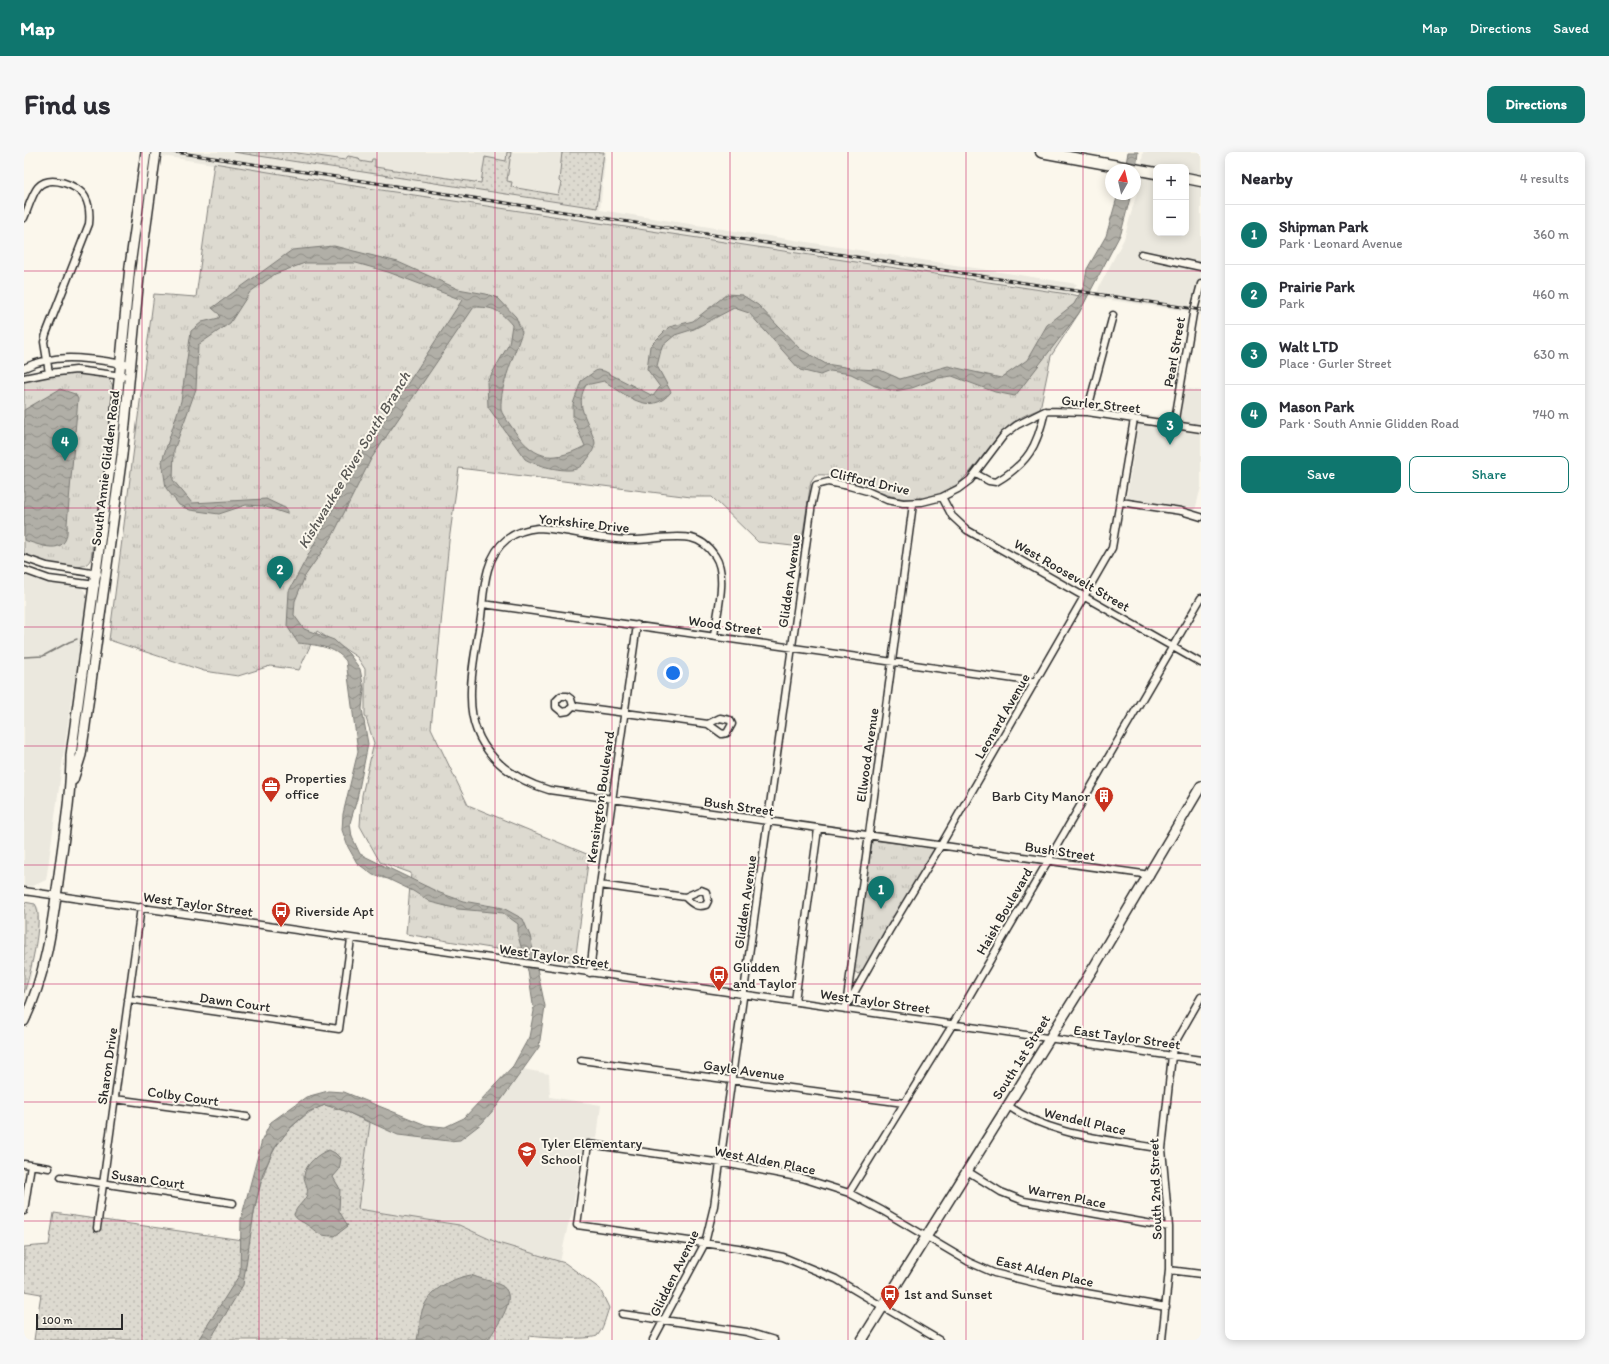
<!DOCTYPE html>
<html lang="en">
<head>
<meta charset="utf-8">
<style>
  :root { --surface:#fff; --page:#f7f7f7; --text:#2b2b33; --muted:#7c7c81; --line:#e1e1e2; --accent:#0f766e }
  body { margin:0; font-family:Itim,sans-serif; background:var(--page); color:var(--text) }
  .controls { position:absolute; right:12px; top:12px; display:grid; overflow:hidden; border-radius:8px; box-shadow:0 2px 10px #0003 }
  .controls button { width:36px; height:36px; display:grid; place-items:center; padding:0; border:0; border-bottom:1px solid var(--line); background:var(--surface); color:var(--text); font:20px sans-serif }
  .compass { position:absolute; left:1081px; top:12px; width:36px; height:36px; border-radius:50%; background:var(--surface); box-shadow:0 2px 10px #0003; rotate:8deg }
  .scale { position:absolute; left:12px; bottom:10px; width:87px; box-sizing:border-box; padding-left:4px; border:2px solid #2b2b2b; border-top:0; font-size:11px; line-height:14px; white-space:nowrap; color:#2b2b2b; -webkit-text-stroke:3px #fbf7ec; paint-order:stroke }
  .you { position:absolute; left:649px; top:521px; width:14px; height:14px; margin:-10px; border:3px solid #fff; border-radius:50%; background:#1a73e8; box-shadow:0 0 0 6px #1a73e833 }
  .badge { display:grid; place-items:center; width:26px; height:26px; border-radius:50%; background:var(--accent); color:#fff; font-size:13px; font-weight:700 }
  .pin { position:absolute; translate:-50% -33px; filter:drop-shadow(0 1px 2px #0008) }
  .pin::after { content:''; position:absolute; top:21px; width:14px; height:12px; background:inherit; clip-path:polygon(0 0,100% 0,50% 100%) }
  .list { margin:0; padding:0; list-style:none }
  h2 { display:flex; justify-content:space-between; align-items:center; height:52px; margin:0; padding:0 16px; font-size:17px }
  h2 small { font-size:13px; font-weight:400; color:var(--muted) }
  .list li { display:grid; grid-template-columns:26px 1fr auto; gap:12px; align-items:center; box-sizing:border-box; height:60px; padding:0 16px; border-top:1px solid var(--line) }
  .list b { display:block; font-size:15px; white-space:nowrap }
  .list p { margin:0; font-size:13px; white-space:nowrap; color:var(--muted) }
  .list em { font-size:13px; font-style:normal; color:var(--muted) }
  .actions { display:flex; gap:8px; padding:12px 16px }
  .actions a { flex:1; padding:9px 0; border:1px solid var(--accent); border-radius:8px; text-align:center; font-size:14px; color:var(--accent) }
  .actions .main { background:var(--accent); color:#fff }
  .map { position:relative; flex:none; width:1177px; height:1188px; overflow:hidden; border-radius:8px }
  header { display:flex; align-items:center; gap:24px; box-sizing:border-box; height:56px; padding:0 20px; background:var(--accent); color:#fff }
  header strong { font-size:19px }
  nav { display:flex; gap:22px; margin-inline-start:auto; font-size:14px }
  .intro { display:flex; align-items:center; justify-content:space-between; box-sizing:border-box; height:96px; padding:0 24px }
  h1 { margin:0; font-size:28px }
  .button { padding:10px 18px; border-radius:8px; background:var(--accent); color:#fff; font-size:14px; font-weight:700 }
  main { display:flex; gap:24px; padding:0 24px }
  aside { flex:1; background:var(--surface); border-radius:8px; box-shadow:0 2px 10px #0003 }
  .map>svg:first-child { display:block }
  .built { fill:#ebe8de; fill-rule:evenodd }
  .grass { fill:url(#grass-dots); stroke:#84827e }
  .park { fill:url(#park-tufts); stroke:#84827e }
  .water { fill:url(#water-waves); stroke:#7b7a75 }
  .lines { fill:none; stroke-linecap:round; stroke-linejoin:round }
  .stream { stroke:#7b7a75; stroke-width:1.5 }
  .street-casing { stroke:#2b2b2b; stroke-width:9 }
  .secondary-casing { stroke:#2b2b2b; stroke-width:12 }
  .primary-casing { stroke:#2b2b2b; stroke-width:13 }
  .street { stroke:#fbf7ec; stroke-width:6 }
  .secondary { stroke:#fbf7ec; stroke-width:9 }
  .primary { stroke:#fbf7ec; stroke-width:10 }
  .rail-casing { stroke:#2b2b2b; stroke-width:3 }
  .rail { stroke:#fbf7ec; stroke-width:1.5; stroke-dasharray:4.5; stroke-linecap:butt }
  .grid { fill:none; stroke:#c2185b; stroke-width:1; stroke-opacity:0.55 }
  .labels { text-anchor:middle; stroke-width:4; stroke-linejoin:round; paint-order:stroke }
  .street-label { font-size:14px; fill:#2b2b2b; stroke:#fbf7ec }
  .poi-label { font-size:14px; fill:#2b2b2b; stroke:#fbf7ec; text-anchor:start }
  .water-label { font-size:15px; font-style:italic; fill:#5a5956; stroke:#fbf7ec }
</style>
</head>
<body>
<header>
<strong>Map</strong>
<nav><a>Map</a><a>Directions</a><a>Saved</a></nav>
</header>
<div class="intro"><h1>Find us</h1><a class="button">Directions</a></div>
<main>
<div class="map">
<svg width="1177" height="1188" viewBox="0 0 1177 1188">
  <defs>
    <pattern id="grass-dots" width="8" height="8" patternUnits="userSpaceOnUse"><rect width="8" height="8" fill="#dddad0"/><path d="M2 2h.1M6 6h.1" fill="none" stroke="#bebbb3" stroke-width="1.8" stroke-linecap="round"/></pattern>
    <pattern id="park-tufts" width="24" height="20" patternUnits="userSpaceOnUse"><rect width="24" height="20" fill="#dddad0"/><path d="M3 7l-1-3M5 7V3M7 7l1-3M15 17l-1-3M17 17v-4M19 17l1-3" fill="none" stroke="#bebbb3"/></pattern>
    <pattern id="water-waves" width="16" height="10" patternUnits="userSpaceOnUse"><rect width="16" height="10" fill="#b1afa7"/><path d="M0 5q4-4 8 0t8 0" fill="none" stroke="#908f88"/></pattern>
  </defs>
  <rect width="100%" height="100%" fill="#fbf7ec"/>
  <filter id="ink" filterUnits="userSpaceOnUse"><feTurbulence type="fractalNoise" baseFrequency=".025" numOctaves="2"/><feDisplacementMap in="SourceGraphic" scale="8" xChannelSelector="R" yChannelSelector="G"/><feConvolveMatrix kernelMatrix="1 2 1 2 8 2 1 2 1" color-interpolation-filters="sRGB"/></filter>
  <g filter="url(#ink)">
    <path class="built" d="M 138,0 L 582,0 L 576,58 L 1053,132 L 1047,143 L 311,31 L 138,4 Z
      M 1119,0 L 1177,0 L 1177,163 L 1175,163 L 1177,152 L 1166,149 L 1163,159 L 1072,146 L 1075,135 L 1100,87 L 1116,29 ZM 1132,15 L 1162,15 L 1162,81 L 1132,81 Z
      M 1161,236 L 1177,239 L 1177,335 L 1169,366 L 1101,356 L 1116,262 L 1155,268 Z
      M 0,421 L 18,428 L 56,434 L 62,441 L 64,451 L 47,549 L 23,722 L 22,728 L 9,734 L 0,734 Z
      M 0,749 L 12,752 L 15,757 L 15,765 L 7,825 L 0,846 Z
      M 499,917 L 525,922 L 526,945 L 577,953 L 573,986 L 561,988 L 558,996 L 548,1062 L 544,1073 L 536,1110 L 474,1091 L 435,1073 L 334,1057 L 346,971 L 374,983 L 425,989 L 436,988 L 458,971 L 473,954 Z"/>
    <path class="grass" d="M 209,0 L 267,0 L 321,8 L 324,4 L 335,6 L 336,9 L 347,11 L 348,7 L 351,7 L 351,15 L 457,31 L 461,5 L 482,9 L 483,0 L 487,0 L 483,29 L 488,30 L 487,35 L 534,43 L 537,31 L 535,29 L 538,0 L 580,0 L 573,56 Z
      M 0,750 L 11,752 C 21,765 5,826 0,841 Z
      M 301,953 L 321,959 L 346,971 L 334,1057 L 435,1073 L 474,1091 L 541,1111 L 576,1137 L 585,1156 C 582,1164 579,1178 573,1184 C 563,1188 519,1186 505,1184 L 504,1188 L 10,1188 L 17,1142 L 0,1139 L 0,1095 L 25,1093 L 30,1061 L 225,1089 C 233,1047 238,1000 272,971 C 281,963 289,957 301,953 Z"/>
    <path class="park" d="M 190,11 L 311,31 L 1063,145 L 1055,161 L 1027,204 L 1016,257 C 1003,262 991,267 981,277 C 952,306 942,343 894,347 C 857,350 828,320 791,323 L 787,329 L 777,395 L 734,390 L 688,345 L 667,345 L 435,316 L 425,389 L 407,576 L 444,653 L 565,703 L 551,810 L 382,782 L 387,721 L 356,710 L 336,674 L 338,643 L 350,591 L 341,563 L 341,517 L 333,505 L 293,479 L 275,518 L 246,514 L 214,524 L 180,519 L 85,488 L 130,142 L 172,145 Z
      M 52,221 L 84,225 L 89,234 L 90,243 L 85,295 L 67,406 C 61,426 14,408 0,404 L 0,229 L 28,223 Z
      M 847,688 L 911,696 L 840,818 L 834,822 L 830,819 Z"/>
    <path class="water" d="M 1104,0 L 1114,0 L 1111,27 L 1111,18 L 1101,18 Z
      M 1094,42 L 1107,42 L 1097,81 L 1055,161 L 991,244 L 971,240 L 928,224 L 914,226 L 888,236 L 870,239 L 851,234 L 827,222 L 806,219 L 796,223 L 776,218 L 725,161 L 710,156 L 670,177 L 651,183 L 638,194 L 633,214 L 647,240 C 626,266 601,242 580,229 L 562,233 C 552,251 560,262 567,279 C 568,283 571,287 571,291 C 570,300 561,313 552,317 C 541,321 510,313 501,307 L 464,255 L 463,230 L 485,192 L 488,173 C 475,158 470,155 450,155 L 347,307 L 308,385 L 281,424 L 271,449 L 270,463 L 280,477 L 310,488 L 325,502 L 336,517 L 340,537 L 338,557 L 344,592 L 333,647 L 326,671 L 328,685 L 336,702 L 416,741 L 439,749 L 479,756 L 499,767 L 506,784 L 521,854 L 515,895 L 473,954 L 458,971 L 436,988 L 425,989 L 374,983 L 321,959 L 301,953 L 284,960 L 266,976 L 250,997 L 239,1021 L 231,1054 L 219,1133 L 186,1188 L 174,1188 L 216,1122 L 217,1067 L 238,988 L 247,970 L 282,945 L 304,939 L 320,940 L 402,973 L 421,975 L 440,966 L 489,914 L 505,885 L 510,859 L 504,819 L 494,784 L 494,772 L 479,761 L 434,757 L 406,750 L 389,739 L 364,727 L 349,723 L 333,711 L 324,695 L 318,678 L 319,662 L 334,599 L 322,509 C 311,494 291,493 274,491 L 263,474 L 265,439 L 340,299 L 438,148 L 364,120 L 332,111 L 281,111 L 251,122 L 226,140 L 206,171 L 174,193 L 172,237 L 150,298 L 149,328 L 168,351 L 242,347 L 263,357 L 263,362 L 239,354 L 222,353 L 195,362 L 166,358 L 155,353 L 142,336 L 138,309 L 157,249 L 167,179 L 178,170 L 195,166 L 196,163 L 188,156 L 268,98 L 310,94 L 374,110 L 434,137 L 462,142 L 474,146 L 492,165 L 498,180 C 491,202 476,233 477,256 C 477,262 484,269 487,274 C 509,307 526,312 561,294 L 549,266 L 549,252 L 557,229 L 573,218 L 580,219 L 629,244 L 636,235 L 623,217 L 626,194 L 645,175 L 669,169 L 703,142 L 718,143 L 734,153 L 776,197 L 802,212 L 833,217 L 856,218 L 876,227 L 924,214 L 977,226 L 1003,208 L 1023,173 L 1050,152 L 1060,134 L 1063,117 L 1082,84 Z
      M 36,237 L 51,242 L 54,247 L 43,372 C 46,405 21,395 0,388 L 0,258 Z
      M 305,998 L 311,1001 L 317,1007 L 315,1018 L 309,1025 L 316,1037 L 315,1059 L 324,1074 L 311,1084 C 291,1084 295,1080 280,1071 C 275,1068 273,1068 270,1063 C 272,1054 281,1050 283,1042 C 285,1035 280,1030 280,1024 C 281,1012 295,1001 305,998 Z
      M 447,1123 C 456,1127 465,1128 474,1132 C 499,1141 472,1175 464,1188 L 393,1188 C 395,1180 395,1172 397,1163 C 402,1139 425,1127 447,1123 Z"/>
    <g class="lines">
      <path class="stream" d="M 0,505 L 19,504 L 45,490 L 53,487"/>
      <defs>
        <path id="street" d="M 0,66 C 4,57 8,42 14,35 C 26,22 54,33 61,45 C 66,54 66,63 65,72 L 22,182 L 20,190 L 25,221
          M 1117,102 L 1177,115
          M 0,216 C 35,199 70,208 107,213
          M 0,226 L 25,221 L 52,218 L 106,225
          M 1063,260 L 1089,163
          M 1150,273 L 1169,162 L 1177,132
          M 952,322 L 965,329 L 972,330 C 1004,311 1013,295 1021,259
          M 918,345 L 928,364 L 943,378 L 1177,511
          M 1097,350 L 1157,359 L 1177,365
          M 0,406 L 23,414 L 74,422
          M 0,418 L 25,427 L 72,433
          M 459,452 L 1011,530
          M 690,484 C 693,461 704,423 691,404 C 685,395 677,388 667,386 C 647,382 624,389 604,388 C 582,387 562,383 541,379 C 532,378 523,376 514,376 C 503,377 491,381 483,387 C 460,405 460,439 457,465 C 453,491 446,520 447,546 C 447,595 481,625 525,638 L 1126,723
          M 549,554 L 544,559 L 538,560 L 532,555 L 532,549 L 537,544 L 543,544 L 547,547 L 549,554 L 684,572 L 698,582 L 703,581 L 708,572 L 706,568 L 696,566 L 684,572
          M 576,733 L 661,745 C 668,752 673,756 682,753 L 684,749 L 682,740 L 677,738 L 661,745
          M 0,739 L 1177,908
          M 566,821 L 576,733 L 613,473
          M 104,847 L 315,877 L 327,787
          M 771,849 L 794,677
          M 822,854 L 889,352
          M 821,857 L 865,779 L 917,693 L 1088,396 L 1110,267
          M 557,908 L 880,951
          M 91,947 L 223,965
          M 983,953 C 1028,985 1086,987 1138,997
          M 0,1012 L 25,1016
          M 943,1019 L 977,1040 L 1000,1049 L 1145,1075
          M 37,1025 L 209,1051
          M 825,1041 L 929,872 L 1177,446
          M 0,1059 L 7,1013
          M 73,1076 L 117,755
          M 1145,1118 L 1177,1122
          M 598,1162 L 723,1180 L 750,1188
          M 629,1188 L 681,1091 L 690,1054 L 788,351 L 792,333 L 804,330 L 825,334 L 843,339 L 863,348 L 879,351 L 898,350 L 918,345 L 934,337 L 946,328 L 980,283 L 993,273 L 1021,259 L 1063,260 L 1177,277
          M 915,1188 L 812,1127 L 759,1105 L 714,1096 L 553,1073 L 564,992 L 705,1012 L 778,1026 L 825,1041 L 859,1059 L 945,1110 L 970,1121 L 1028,1135 L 1142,1155
          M 1138,1188 L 1145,1118 L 1145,1075 L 1138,997 L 1149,894 L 1177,845"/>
        <path id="secondary" d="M 49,628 L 57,603 L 98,303 L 115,125 L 132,0
          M 0,869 C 23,821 29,768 36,715 C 41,677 47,641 47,603 L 88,301 L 106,114 L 122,0
          M 838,1188 L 1070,815 L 1177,634"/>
        <path id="primary" d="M 1017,0 L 1132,21
          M 1162,26 L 1177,29"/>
      </defs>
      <use href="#street" class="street-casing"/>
      <use href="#secondary" class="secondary-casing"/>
      <use href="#primary" class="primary-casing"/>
      <use href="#street" class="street"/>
      <use href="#secondary" class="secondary"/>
      <use href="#primary" class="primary"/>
      <defs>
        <path id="rail" d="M 151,0 L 1177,158"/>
      </defs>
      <use href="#rail" class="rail-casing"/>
      <use href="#rail" class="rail"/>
    </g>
  </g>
  <path class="grid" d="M 118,0 L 118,1188M 235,0 L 235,1188M 353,0 L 353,1188M 471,0 L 471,1188M 588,0 L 588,1188M 706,0 L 706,1188M 824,0 L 824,1188M 942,0 L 942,1188M 1059,0 L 1059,1188M 0,119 L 1177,119M 0,238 L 1177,238M 0,356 L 1177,356M 0,475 L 1177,475M 0,594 L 1177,594M 0,713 L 1177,713M 0,832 L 1177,832M 0,950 L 1177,950M 0,1069 L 1177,1069"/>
  <defs>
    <symbol id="office-pin" viewBox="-11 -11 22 30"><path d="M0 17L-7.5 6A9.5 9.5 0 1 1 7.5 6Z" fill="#c8321e" stroke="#fbf7ec"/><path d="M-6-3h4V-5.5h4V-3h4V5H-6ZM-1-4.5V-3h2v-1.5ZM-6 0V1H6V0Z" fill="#fff"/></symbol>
    <symbol id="building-pin" viewBox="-11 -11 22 30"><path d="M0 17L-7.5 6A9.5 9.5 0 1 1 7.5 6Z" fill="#c8321e" stroke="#fbf7ec"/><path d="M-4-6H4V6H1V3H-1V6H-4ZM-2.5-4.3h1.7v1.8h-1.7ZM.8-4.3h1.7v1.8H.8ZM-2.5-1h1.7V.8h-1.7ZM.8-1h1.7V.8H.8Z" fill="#fff"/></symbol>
    <symbol id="bus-pin" viewBox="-11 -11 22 30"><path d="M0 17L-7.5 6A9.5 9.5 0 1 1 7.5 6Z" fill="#c8321e" stroke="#fbf7ec"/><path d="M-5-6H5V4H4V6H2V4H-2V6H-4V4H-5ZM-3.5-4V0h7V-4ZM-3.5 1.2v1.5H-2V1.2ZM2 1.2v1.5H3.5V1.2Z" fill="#fff"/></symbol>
    <symbol id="school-pin" viewBox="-11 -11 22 30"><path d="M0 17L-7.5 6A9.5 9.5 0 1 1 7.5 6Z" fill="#c8321e" stroke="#fbf7ec"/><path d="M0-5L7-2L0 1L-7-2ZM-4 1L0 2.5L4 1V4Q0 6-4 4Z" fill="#fff"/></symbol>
  </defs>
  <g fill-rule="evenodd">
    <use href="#office-pin" x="236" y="623" width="22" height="30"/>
    <use href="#building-pin" x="1069" y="633" width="22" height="30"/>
    <use href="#bus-pin" x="246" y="748" width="22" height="30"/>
    <use href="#bus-pin" x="684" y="812" width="22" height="30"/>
    <use href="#school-pin" x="492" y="988" width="22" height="30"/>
    <use href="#bus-pin" x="855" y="1131" width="22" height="30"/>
  </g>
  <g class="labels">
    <g class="street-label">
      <text transform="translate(1150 200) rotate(-80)" y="5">Pearl Street</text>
      <text transform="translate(1077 252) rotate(6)" y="5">Gurler Street</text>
      <text transform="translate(81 316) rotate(-83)" y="5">South Annie Glidden Road</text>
      <text transform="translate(846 329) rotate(13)" y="5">Clifford Drive</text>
      <text transform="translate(560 371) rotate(6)" y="5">Yorkshire Drive</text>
      <text transform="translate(1048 423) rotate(30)" y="5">West Roosevelt Street</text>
      <text transform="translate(765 429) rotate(-82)" y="5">Glidden Avenue</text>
      <text transform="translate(701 473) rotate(8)" y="5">Wood Street</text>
      <text transform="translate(978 564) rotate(-60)" y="5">Leonard Avenue</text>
      <text transform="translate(843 603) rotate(-82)" y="5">Ellwood Avenue</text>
      <text transform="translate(576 645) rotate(-82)" y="5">Kensington Boulevard</text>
      <text transform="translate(715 654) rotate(8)" y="5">Bush Street</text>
      <text transform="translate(1036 699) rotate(8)" y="5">Bush Street</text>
      <text transform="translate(721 750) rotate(-82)" y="5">Glidden Avenue</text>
      <text transform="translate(174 752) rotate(8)" y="5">West Taylor Street</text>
      <text transform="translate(980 759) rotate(-60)" y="5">Haish Boulevard</text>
      <text transform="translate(530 804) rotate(8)" y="5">West Taylor Street</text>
      <text transform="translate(851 849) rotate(8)" y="5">West Taylor Street</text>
      <text transform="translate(211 850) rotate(8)" y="5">Dawn Court</text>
      <text transform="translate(1103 885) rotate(8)" y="5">East Taylor Street</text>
      <text transform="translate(997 905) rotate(-58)" y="5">South 1st Street</text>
      <text transform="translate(83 914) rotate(-82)" y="5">Sharon Drive</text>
      <text transform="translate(720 918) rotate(8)" y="5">Gayle Avenue</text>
      <text transform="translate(159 944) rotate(8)" y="5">Colby Court</text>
      <text transform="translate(1061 969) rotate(13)" y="5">Wendell Place</text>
      <text transform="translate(741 1008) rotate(11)" y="5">West Alden Place</text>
      <text transform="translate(124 1027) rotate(8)" y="5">Susan Court</text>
      <text transform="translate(1131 1037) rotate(-92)" y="5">South 2nd Street</text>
      <text transform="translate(1043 1044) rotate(11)" y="5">Warren Place</text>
      <text transform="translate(1021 1119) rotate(13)" y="5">East Alden Place</text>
      <text transform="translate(650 1121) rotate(-64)" y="5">Glidden Avenue</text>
    </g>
    <g class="poi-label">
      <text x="261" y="631">Properties<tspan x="261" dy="16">office</tspan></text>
      <text x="1066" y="649" text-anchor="end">Barb City Manor</text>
      <text x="271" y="764">Riverside Apt</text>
      <text x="709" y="820">Glidden<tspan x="709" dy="16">and Taylor</tspan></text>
      <text x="517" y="996">Tyler Elementary<tspan x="517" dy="16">School</tspan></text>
      <text x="880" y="1147">1st and Sunset</text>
    </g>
    <g class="water-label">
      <text transform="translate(330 308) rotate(-59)" y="5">Kishwaukee River South Branch</text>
    </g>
  </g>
</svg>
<div class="controls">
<button>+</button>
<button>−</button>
</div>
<svg class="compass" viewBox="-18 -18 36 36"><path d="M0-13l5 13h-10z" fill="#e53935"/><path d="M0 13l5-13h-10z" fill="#7c7c81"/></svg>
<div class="scale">100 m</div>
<div class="you"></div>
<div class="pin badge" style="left:857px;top:757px">1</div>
<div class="pin badge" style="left:256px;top:437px">2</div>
<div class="pin badge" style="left:1146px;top:293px">3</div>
<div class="pin badge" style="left:41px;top:309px">4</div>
</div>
<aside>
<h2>Nearby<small>4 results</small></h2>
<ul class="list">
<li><span class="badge">1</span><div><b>Shipman Park</b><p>Park · Leonard Avenue</p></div><em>360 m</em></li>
<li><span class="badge">2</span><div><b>Prairie Park</b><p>Park</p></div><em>460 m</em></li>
<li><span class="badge">3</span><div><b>Walt LTD</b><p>Place · Gurler Street</p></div><em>630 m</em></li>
<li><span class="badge">4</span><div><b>Mason Park</b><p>Park · South Annie Glidden Road</p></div><em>740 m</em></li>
</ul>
<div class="actions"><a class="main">Save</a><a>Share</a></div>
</aside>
</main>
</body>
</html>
